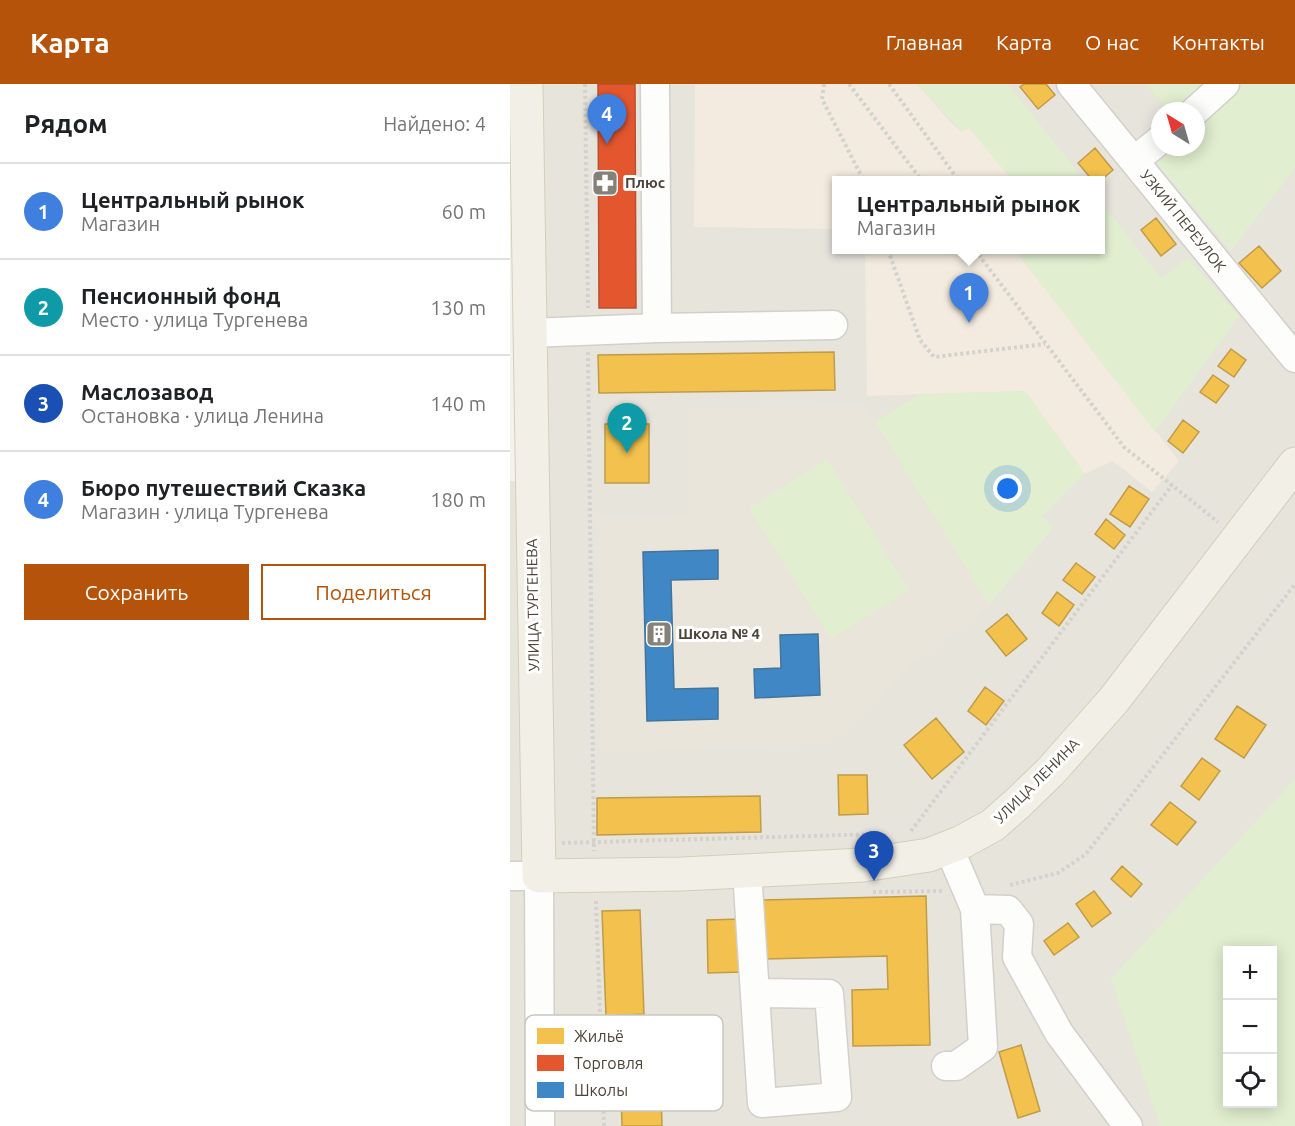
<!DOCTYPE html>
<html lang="ru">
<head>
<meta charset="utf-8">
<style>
  :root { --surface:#fff; --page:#f2f2f2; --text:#202124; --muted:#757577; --line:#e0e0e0; --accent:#b45309 }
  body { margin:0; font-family:Ubuntu,sans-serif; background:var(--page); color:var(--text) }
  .controls { position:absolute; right:18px; bottom:18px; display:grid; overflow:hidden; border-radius:0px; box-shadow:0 3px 15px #0003 }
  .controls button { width:54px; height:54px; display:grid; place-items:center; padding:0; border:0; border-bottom:2px solid var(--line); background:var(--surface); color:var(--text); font:30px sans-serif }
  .compass { position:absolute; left:641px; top:18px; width:54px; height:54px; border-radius:50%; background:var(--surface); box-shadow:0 3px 15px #0003; rotate:323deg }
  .you { position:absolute; left:498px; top:405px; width:21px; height:21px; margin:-15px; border:4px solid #fff; border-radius:50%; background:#1a73e8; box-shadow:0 0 0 9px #1a73e833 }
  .badge { display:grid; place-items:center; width:39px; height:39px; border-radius:50%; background:var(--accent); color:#fff; font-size:20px; font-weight:700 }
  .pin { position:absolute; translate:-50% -50px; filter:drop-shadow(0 2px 3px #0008) }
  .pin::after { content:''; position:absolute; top:32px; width:21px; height:18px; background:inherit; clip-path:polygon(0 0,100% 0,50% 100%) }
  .popup { position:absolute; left:322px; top:92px; width:273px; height:78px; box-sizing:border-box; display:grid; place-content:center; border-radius:0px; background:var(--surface); filter:drop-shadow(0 2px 4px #0005); font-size:20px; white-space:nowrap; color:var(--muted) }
  .popup b { font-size:22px; color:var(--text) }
  .popup::after { content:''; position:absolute; left:50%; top:100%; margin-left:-12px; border:12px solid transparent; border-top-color:var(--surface) }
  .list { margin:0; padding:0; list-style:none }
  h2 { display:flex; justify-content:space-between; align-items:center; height:78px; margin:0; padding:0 24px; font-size:26px }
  h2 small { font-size:20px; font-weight:400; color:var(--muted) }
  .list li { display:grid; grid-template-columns:39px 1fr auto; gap:18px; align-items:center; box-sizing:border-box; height:96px; padding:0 24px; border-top:2px solid var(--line) }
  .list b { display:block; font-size:22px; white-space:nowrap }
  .list p { margin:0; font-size:20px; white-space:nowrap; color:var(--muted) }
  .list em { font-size:20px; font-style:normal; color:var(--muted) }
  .actions { display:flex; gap:12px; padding:18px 24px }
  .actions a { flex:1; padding:14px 0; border:2px solid var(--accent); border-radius:0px; text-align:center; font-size:21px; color:var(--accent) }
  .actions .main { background:var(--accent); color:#fff }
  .icon { flex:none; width:33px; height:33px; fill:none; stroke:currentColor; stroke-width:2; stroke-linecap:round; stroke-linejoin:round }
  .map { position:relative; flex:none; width:785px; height:1042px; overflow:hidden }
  header { display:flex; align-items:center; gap:36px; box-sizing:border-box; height:84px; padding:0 30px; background:var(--accent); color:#fff }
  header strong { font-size:28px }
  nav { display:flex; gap:33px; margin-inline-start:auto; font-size:21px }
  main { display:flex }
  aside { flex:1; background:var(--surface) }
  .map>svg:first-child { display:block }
  .residential { fill:#e7e4dc; fill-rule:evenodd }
  .commercial { fill:#f3ebdf }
  .education { fill:#eae5da }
  .green { fill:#e1eecf; fill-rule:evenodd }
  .homes { fill:#f2c14e; stroke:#c09c48; stroke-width:1.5 }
  .shops { fill:#e4572e; stroke:#b65131; stroke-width:1.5 }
  .schools { fill:#3f88c5; stroke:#43749b; stroke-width:1.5 }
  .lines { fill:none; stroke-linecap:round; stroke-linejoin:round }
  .minor-casing { stroke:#d2d0cb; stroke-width:31 }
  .major-casing { stroke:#d6cebb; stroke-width:35 }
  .path { stroke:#d3d2cc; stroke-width:4; stroke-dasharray:3 3; stroke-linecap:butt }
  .minor { stroke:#fdfdfc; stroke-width:28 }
  .major { stroke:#f2efe6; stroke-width:33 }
  .labels { text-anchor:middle; stroke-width:6; stroke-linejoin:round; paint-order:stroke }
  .poi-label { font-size:15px; font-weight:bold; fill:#4b4439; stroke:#fff; text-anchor:start }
  .street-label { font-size:15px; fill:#4b4439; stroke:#fff }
  .key { fill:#fff; stroke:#c9c7c4; stroke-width:1.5 }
  .key-label { font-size:16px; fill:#4b4439 }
</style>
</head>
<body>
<header>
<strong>Карта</strong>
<nav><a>Главная</a><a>Карта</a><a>О нас</a><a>Контакты</a></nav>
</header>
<main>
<aside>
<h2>Рядом<small>Найдено: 4</small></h2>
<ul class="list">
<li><span class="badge" style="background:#3f7fe0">1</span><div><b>Центральный рынок</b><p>Магазин</p></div><em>60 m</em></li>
<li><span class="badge" style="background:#0f9aa8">2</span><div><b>Пенсионный фонд</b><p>Место · улица Тургенева</p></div><em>130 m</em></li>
<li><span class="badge" style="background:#1a4fb4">3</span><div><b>Маслозавод</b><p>Остановка · улица Ленина</p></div><em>140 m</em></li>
<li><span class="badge" style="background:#3f7fe0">4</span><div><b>Бюро путешествий Сказка</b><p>Магазин · улица Тургенева</p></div><em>180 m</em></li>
</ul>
<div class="actions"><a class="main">Сохранить</a><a>Поделиться</a></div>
</aside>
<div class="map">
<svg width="785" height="1042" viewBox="0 0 785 1042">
  <rect width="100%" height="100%" fill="#f4f2ee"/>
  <path class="residential" d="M 16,0 L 785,0 L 785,1042 L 0,1042 L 0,397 L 20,398 ZM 650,27 L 686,27 L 686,63 L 650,63 ZM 327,97 L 591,97 L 591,166 L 327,166 ZM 718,866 L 762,866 L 762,1020 L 718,1020 Z"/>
  <path class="commercial" d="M 185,0 L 407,0 L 442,40 L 452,48 L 459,44 L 503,96 L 327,97 L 327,145 L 184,143 Z
    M 352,166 L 505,166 L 669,377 L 642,408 L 603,377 L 575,390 L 515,307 L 357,312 L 355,171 Z"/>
  <path class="education" d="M 354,321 L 479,521 L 404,578 L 317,660 L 91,668 L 88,432 L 178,431 L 178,325 Z"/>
  <path class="green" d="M 407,0 L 498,0 L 574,96 L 502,96 L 459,44 L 452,48 Z
    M 636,0 L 695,0 L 664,27 L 658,27 Z
    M 727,0 L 785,0 L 785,84 L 721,167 L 645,77 L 661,63 L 686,63 L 686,40 Z
    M 591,118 L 651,194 L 678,174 L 729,232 L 645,348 L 505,166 L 591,166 Z
    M 515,307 L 575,390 L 532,432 L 543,444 L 479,521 L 365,338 L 410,310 Z
    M 317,375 L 399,506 L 321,555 L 239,424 Z
    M 785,695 L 785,1042 L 650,1042 L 601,895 ZM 718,866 L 762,866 L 762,1020 L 718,1020 Z"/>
  <path class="homes" d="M 514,0 L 536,0 L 545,11 L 528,25 L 510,3 Z
    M 585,64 L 603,86 L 590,97 L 583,97 L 568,79 Z
    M 646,134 L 666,160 L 651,172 L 631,146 Z
    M 749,162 L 771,187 L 752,204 L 729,179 Z
    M 721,265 L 736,276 L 724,293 L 708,282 Z
    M 324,268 L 325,306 L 89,309 L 88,271 Z
    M 703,291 L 719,302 L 706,319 L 690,308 Z
    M 673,336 L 689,348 L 673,369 L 658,357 Z
    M 95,340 L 139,340 L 139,399 L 95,399 Z
    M 619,402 L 639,415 L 620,443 L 600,430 Z
    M 596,435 L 615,451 L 604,465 L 585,450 Z
    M 566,479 L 585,493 L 572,510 L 553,496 Z
    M 547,508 L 564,521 L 549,542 L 532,529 Z
    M 497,530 L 517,555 L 496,572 L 476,547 Z
    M 475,603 L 494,617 L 476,641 L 458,627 Z
    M 727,622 L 756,641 L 734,674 L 705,655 Z
    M 426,634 L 454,668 L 422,695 L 394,661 Z
    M 692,674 L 710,687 L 689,716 L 671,702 Z
    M 328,691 L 357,691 L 358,730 L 329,731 Z
    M 250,712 L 251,748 L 87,751 L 87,714 Z
    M 660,718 L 686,738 L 667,761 L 641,741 Z
    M 612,782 L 632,800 L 621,813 L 601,795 Z
    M 584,807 L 601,829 L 582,843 L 566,820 Z
    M 416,812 L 420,961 L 343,962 L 342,906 L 378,905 L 377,872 L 255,875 L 253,816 Z
    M 130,826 L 134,930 L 96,932 L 92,827 Z
    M 231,835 L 232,888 L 198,889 L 197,836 Z
    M 558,839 L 569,853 L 544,871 L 534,857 Z
    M 511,961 L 530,1027 L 508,1034 L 489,968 Z
    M 150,971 L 152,1042 L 112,1042 L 110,972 Z"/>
  <path class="shops" d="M 88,0 L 125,0 L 126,224 L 89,224 Z"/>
  <path class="schools" d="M 208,466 L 208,495 L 161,496 L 164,605 L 208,604 L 208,635 L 137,637 L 133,468 Z
    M 308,550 L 310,611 L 245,614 L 244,585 L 271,584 L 270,551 Z"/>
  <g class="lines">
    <defs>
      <path id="minor" d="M 561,0 L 785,274
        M 685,27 L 715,0
        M 624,77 L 650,56
        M 147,244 L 323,241
        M 19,249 L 147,244 L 145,0
        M 439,764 L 465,825 L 498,826 L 509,840 L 507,873 L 549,949 L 618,1042
        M 237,787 L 252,1019 L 327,1013 L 319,910 L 246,909
        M 0,792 L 29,792 L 30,1042
        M 436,982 L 446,982 L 473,963 L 465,825"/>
      <path id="major" d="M 16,0 L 29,792 L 172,790 L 353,781 L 419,771 L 452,758 L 483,741 L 508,719 L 540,688 L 603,617 L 785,380"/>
    </defs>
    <use href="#minor" class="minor-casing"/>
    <use href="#major" class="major-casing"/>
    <path class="path" d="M 75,0 L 78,224
      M 314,0 L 312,15 L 354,97
      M 339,0 L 412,97
      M 379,0 L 449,97
      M 378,166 L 410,256 L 424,273 L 535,260
      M 465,166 L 614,363 L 708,438
      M 78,268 L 84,767
      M 401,747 L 662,401
      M 52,759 L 368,750
      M 500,801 L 548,789 L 576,770 L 785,500
      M 363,808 L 433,807
      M 86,817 L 94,1042"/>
    <use href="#minor" class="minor"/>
    <use href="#major" class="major"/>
  </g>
  <defs>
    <symbol id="pharmacy-square" viewBox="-11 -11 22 22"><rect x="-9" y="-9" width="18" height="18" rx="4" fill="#868178" stroke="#fff"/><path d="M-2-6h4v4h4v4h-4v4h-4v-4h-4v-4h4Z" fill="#fff"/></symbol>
    <symbol id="building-square" viewBox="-11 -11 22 22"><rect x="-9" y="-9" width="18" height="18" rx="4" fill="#868178" stroke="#fff"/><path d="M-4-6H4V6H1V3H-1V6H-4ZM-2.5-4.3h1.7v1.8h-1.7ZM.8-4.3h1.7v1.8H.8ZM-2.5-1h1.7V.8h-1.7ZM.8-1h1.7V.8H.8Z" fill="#fff"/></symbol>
  </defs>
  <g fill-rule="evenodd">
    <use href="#pharmacy-square" x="80" y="84" width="30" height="30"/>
    <use href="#building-square" x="134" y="535" width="30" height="30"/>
  </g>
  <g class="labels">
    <g class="poi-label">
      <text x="115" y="104">Плюс</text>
      <text x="168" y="555">Школа № 4</text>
    </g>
    <g class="street-label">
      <text transform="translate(673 137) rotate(51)" y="5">УЗКИЙ ПЕРЕУЛОК</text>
      <text transform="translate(23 521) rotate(-91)" y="5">УЛИЦА ТУРГЕНЕВА</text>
      <text transform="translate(527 697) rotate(-45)" y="5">УЛИЦА ЛЕНИНА</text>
    </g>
  </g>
  <rect x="15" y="931" width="198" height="96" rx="9" class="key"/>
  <rect x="27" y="944" width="27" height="16" fill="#f2c14e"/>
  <rect x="27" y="971" width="27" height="16" fill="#e4572e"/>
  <rect x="27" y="998" width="27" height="16" fill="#3f88c5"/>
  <g class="key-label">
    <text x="64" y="958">Жильё</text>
    <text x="64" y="985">Торговля</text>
    <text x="64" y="1012">Школы</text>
  </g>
</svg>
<div class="controls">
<button>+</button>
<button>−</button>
<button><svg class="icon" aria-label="locate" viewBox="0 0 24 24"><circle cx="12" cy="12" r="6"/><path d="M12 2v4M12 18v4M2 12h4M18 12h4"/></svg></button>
</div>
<svg class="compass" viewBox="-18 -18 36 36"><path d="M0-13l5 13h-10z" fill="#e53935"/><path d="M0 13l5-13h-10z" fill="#757577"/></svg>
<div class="you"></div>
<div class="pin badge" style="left:459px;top:239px;background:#3f7fe0">1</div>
<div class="popup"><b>Центральный рынок</b>Магазин</div>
<div class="pin badge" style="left:117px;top:369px;background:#0f9aa8">2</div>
<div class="pin badge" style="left:364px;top:797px;background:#1a4fb4">3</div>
<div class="pin badge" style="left:97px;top:60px;background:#3f7fe0">4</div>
</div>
</main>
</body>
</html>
